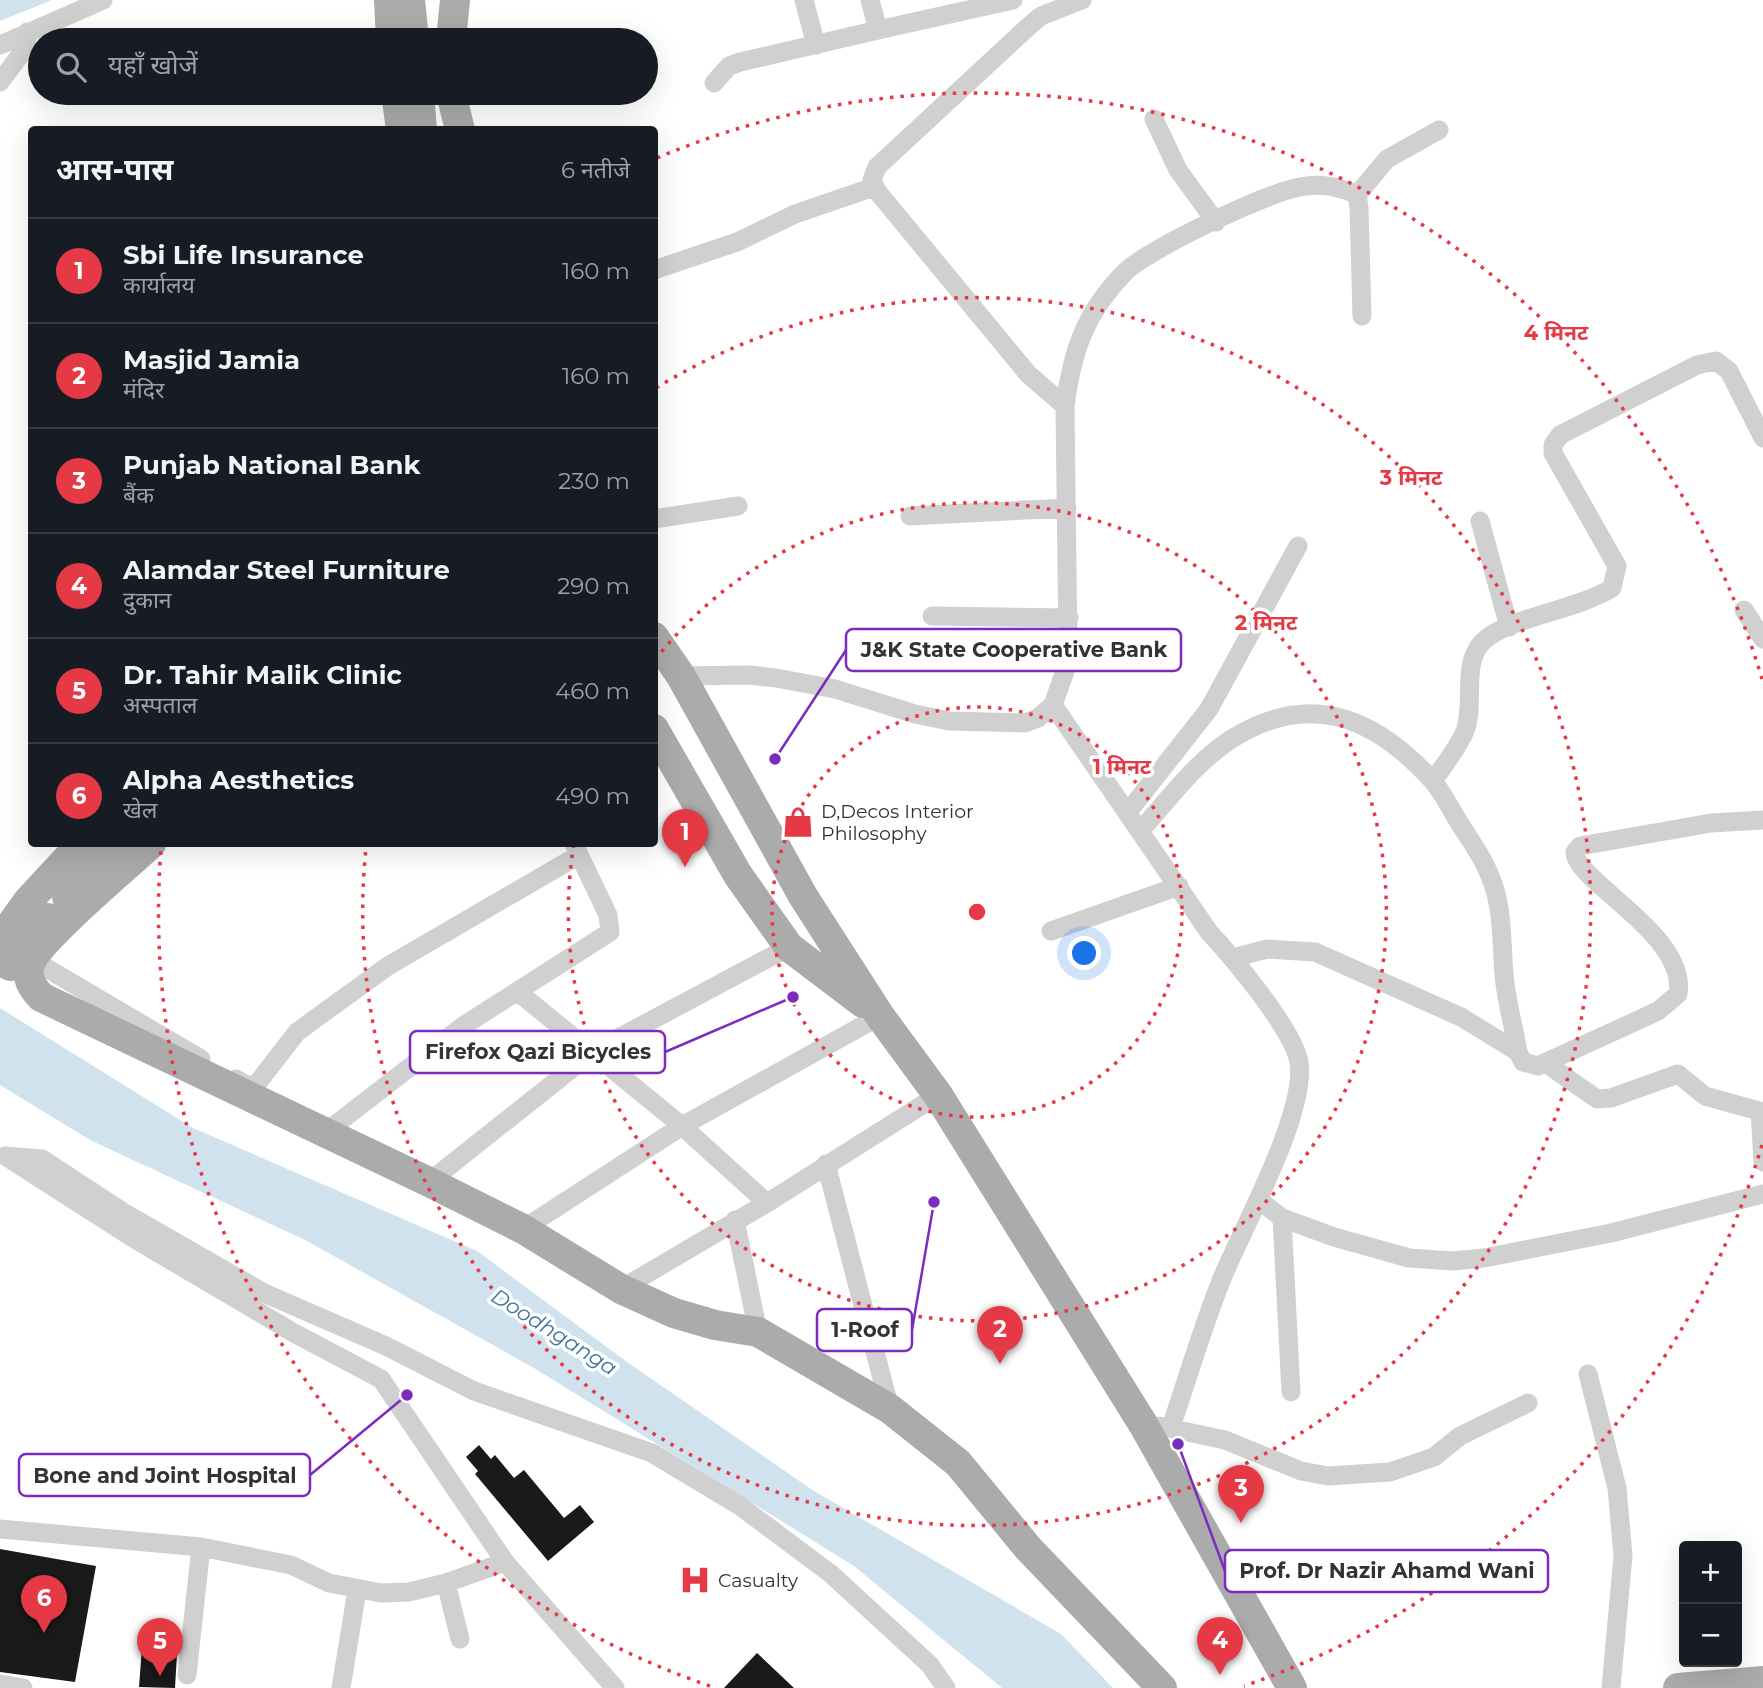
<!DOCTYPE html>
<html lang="hi">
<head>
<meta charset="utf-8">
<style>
  :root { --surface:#171b24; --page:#20242c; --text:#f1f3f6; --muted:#9ea1a6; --line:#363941; --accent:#e63946 }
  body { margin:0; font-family:Montserrat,"Noto Sans Devanagari",sans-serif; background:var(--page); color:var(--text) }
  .controls { position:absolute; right:21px; bottom:21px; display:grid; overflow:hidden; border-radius:7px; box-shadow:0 7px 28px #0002 }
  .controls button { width:63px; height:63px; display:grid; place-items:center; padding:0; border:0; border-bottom:2px solid var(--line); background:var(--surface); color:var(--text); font:35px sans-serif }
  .you { position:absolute; left:1085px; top:954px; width:24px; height:24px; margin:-18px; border:5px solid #fff; border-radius:50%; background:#1a73e8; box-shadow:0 0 0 10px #1a73e833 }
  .badge { display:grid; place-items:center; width:46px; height:46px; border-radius:50%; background:var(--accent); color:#fff; font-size:23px; font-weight:700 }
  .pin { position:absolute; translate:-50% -58px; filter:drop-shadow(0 2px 4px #0008) }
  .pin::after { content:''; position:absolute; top:37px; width:24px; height:21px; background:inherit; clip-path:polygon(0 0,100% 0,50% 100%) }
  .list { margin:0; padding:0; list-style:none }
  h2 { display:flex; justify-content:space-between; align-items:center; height:91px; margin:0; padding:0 28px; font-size:30px }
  h2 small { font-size:23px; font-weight:400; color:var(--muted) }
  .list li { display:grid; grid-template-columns:46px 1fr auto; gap:21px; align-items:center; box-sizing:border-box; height:105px; padding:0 28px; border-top:2px solid var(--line) }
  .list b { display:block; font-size:26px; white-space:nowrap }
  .list p { margin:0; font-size:23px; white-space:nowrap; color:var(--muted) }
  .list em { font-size:23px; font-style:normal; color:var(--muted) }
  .icon { flex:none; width:38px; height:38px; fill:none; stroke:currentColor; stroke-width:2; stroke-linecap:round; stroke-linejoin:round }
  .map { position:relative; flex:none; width:1763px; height:1688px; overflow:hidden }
  .search { position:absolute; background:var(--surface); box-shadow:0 7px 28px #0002; left:28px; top:28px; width:630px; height:77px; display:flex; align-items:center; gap:18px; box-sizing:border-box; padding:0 24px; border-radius:38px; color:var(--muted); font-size:26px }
  .panel { position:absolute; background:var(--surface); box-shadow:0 7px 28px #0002; left:28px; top:126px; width:630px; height:721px; border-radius:7px }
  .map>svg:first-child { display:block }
  .water { fill:#cfe2ee }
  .building { fill:#1a1a1a }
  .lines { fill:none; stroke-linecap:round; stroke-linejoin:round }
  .minor { stroke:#d0d0d0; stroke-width:19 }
  .primary { stroke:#ababab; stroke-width:30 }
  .primary-bridge { stroke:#ababab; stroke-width:30 }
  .ring { fill:none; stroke:#e63946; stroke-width:3.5; stroke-dasharray:3.5 7 }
  .labels { text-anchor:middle; stroke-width:7; stroke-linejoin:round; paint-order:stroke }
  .poi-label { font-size:19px; fill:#333; stroke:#fff; text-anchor:start }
  .water-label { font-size:21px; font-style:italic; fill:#3f7597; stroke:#fff }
  .centre { fill:#e63946; stroke:#fff; stroke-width:3.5 }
  .ring-label { font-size:21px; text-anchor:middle; font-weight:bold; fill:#e63946; stroke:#fff; stroke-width:7; stroke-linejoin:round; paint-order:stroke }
  .leader { fill:none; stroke:#7b2cbf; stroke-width:2.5 }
  .callout-dot { fill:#7b2cbf; stroke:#fff; stroke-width:2.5 }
  .callout { fill:#fff; stroke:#7b2cbf; stroke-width:2.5 }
  .callout-label { font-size:21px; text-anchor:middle; font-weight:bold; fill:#333 }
</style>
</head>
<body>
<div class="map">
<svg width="1763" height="1688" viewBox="0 0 1763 1688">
  <rect width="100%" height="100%" fill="#fff"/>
  <path class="water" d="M 0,0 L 52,0 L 0,21 Z
    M 0,1008 L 193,1128 L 477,1251 L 627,1362 L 814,1491 L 1061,1634 L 1113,1688 L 1002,1688 L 854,1566 L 534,1368 L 307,1241 L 90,1140 L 0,1085 Z"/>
  <path class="building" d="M 479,1445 L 491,1459 L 495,1455 L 514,1478 L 524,1470 L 564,1518 L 580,1505 L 594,1522 L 548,1561 L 475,1474 L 478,1471 L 466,1457 Z
    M 0,1549 L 96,1566 L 75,1682 L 0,1672 Z
    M 143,1634 L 178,1636 L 175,1688 L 139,1687 Z
    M 757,1653 L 794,1688 L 724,1688 Z"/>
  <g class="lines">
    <path class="minor" d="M 804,0 L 816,45
      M 870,0 L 878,30 L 1013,0
      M 0,45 L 103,0
      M 0,82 L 27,46 L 27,32
      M 714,83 L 729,66 L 740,62 L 878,30
      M 1154,119 L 1178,170 L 1216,222
      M 1357,195 L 1387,159 L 1439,130
      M 654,270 L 737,242 L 795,214 L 874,187
      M 1065,406 L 1028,374 L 877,191 L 872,180 L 877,167 L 1028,27 L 1041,16 L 1082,0
      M 910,516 L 1067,508
      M 654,519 L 738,506
      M 1480,521 L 1509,627
      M 1744,610 L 1763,639
      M 932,616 L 1069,618
      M 681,676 L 749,675 L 776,678 L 835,689 L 915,714 L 949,721 L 1025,723 L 1038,718 L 1053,705 L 1065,671 L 1068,651 L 1065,406 C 1072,352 1085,313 1124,273 C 1148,249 1266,193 1300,187 C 1320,183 1339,186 1357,195 L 1359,208 L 1362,316
      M 1053,705 L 1209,932 C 1233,958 1293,1029 1299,1062 C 1307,1112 1243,1228 1223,1276 C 1203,1325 1188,1377 1171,1427
      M 1433,781 C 1444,765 1458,748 1465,731 C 1476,702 1459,659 1487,638 C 1516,616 1576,610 1612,588 L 1617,566 L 1553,453 L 1553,445 L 1560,435 L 1697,365 L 1716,361 L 1729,371 L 1763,438
      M 1128,812 L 1209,709 L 1298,546
      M 1141,830 C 1168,800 1196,762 1230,740 C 1308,690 1373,716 1431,779 C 1443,792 1451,810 1460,824 C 1472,843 1486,862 1493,884 C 1504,915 1501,952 1505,984 C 1508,1006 1514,1029 1518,1052 L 1523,1062 L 1538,1066 L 1658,1011 L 1678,994 C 1688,934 1573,880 1575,852 L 1580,846 L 1711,823 L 1763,820
      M 1051,931 L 1179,886
      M 24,958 L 31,959 L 201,1059
      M 1233,958 L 1267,949 L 1315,952 L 1461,1017 L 1518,1052
      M 518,992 L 682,1126 L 767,1203
      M 1547,1064 L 1597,1099 L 1611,1098 L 1678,1074 L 1705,1096 L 1763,1112
      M 236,1079 L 246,1085 L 256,1085 L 297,1032 L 388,966 L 579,855
      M 1760,1111 L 1763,1162
      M 326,1132 L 463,1026 L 610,932 L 608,915 L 574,844
      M 5,1156 L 42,1159 L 123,1212 L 264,1293 L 386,1346 L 474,1391 L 652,1453 L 740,1506 L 831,1574 L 930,1665 L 946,1688
      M 5,1156 L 133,1238 L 294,1333 L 381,1379 L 505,1562 L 615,1688
      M 826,1164 L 890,1409
      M 429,1182 L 594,1051 L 789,947
      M 1260,1201 L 1282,1218 L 1334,1237 L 1409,1258 L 1452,1261 L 1484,1258 L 1611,1233 L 1763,1194
      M 1282,1218 L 1291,1392
      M 735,1220 L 758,1332
      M 523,1229 L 682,1126 L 880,1016
      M 621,1289 L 767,1203 L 938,1095
      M 1588,1374 L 1617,1488 L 1623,1556 L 1611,1688
      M 1159,1426 L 1225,1440 L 1301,1471 L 1328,1476 L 1390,1472 L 1434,1457 L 1460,1436 L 1528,1403
      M 0,1529 L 201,1547 L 291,1565 L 329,1583 L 381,1593 L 409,1592 L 446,1583 L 505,1562
      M 446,1583 L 460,1639
      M 187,1675 L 201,1547
      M 0,1684 L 23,1688
      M 341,1688 L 357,1590"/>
    <path class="primary" d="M 389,0 L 391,40
      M 410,0 L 414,40
      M 451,40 L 455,0
      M 396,93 L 401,130
      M 419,93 L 422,130
      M 451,93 L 460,130
      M 654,637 L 681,676 L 803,896 L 880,1016 L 938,1095 L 1143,1424 L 1292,1688
      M 654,729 L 738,875 L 789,947 L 863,1003
      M 151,844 C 129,864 32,945 29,968 C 27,980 33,988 41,997 L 429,1182 L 523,1229 L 621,1289 L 674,1313 L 715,1325 L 758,1332 L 890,1409 L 958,1463 L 1028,1548 L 1162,1688
      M 67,897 L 117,844
      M 0,940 L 28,901 L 81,844
      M 1678,1688 L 1763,1681"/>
    <path class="primary-bridge" d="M 10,966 L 48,918"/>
  </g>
  <g class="ring">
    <circle cx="977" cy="912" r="205"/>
    <path d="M655 660A409 409 0 1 1 574 844"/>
    <path d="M656 388A614 614 0 1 1 366 848"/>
    <path d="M1762 1145A819 819 0 0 1 1244 1686M710 1686A819 819 0 0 1 161 848M657 158A819 819 0 0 1 1762 679"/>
  </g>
  <defs>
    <symbol id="shop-bare" viewBox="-9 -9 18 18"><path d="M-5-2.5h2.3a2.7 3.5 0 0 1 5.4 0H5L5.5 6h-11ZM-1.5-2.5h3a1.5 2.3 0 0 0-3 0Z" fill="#e63946" stroke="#fff" stroke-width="2.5" paint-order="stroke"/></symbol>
    <symbol id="hospital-bare" viewBox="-9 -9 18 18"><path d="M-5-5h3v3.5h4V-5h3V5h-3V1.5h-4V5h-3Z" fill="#e63946" stroke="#fff" stroke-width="2.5" paint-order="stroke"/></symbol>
  </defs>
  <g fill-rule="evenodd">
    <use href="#shop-bare" x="776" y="800" width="44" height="44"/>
    <use href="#hospital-bare" x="673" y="1558" width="44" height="44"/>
  </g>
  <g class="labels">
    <g class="poi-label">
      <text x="821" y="818">D,Decos Interior<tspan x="821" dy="22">Philosophy</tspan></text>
      <text x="718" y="1587">Casualty</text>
    </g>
    <g class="water-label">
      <text transform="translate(554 1332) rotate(32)" y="7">Doodhganga</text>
    </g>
  </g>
  <circle cx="977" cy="912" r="10" class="centre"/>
  <g class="ring-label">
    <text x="1556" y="340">4 मिनट</text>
    <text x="1411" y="485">3 मिनट</text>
    <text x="1266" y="630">2 मिनट</text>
    <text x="1122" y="774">1 मिनट</text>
  </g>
  <path class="leader" d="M775 759L846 650M793 997L665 1052M934 1202L912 1330M407 1395L310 1475M1178 1444L1225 1571"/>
  <g class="callout-dot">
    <circle cx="775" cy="759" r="7"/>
    <circle cx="793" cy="997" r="7"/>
    <circle cx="934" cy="1202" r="7"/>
    <circle cx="407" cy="1395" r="7"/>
    <circle cx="1178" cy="1444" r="7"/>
  </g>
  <g class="callout">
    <rect x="846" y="629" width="335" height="42" rx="7"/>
    <rect x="410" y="1031" width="255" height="42" rx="7"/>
    <rect x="817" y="1309" width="95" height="42" rx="7"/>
    <rect x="19" y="1454" width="291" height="42" rx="7"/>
    <rect x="1225" y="1550" width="323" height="42" rx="7"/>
  </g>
  <g class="callout-label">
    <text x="1014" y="657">J&amp;K State Cooperative Bank</text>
    <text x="538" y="1059">Firefox Qazi Bicycles</text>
    <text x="865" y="1337">1-Roof</text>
    <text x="165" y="1483">Bone and Joint Hospital</text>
    <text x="1387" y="1578">Prof. Dr Nazir Ahamd Wani</text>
  </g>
</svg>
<div class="controls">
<button>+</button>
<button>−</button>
</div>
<div class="you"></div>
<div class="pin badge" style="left:685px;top:867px">1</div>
<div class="pin badge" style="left:1000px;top:1364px">2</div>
<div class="pin badge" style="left:1241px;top:1523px">3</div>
<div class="pin badge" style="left:1220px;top:1675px">4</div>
<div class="pin badge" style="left:160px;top:1676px">5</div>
<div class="pin badge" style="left:44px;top:1633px">6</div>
<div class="search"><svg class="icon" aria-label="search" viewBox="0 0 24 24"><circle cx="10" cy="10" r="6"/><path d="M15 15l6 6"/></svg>यहाँ खोजें</div>
<section class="panel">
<h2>आस-पास<small>6 नतीजे</small></h2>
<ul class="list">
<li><span class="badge">1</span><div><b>Sbi Life Insurance</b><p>कार्यालय</p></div><em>160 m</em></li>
<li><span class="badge">2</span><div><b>Masjid Jamia</b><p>मंदिर</p></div><em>160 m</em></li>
<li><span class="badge">3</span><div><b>Punjab National Bank</b><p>बैंक</p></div><em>230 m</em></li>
<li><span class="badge">4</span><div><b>Alamdar Steel Furniture</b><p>दुकान</p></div><em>290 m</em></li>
<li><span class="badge">5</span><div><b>Dr. Tahir Malik Clinic</b><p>अस्पताल</p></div><em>460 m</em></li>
<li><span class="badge">6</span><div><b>Alpha Aesthetics</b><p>खेल</p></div><em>490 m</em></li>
</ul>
</section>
</div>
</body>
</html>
